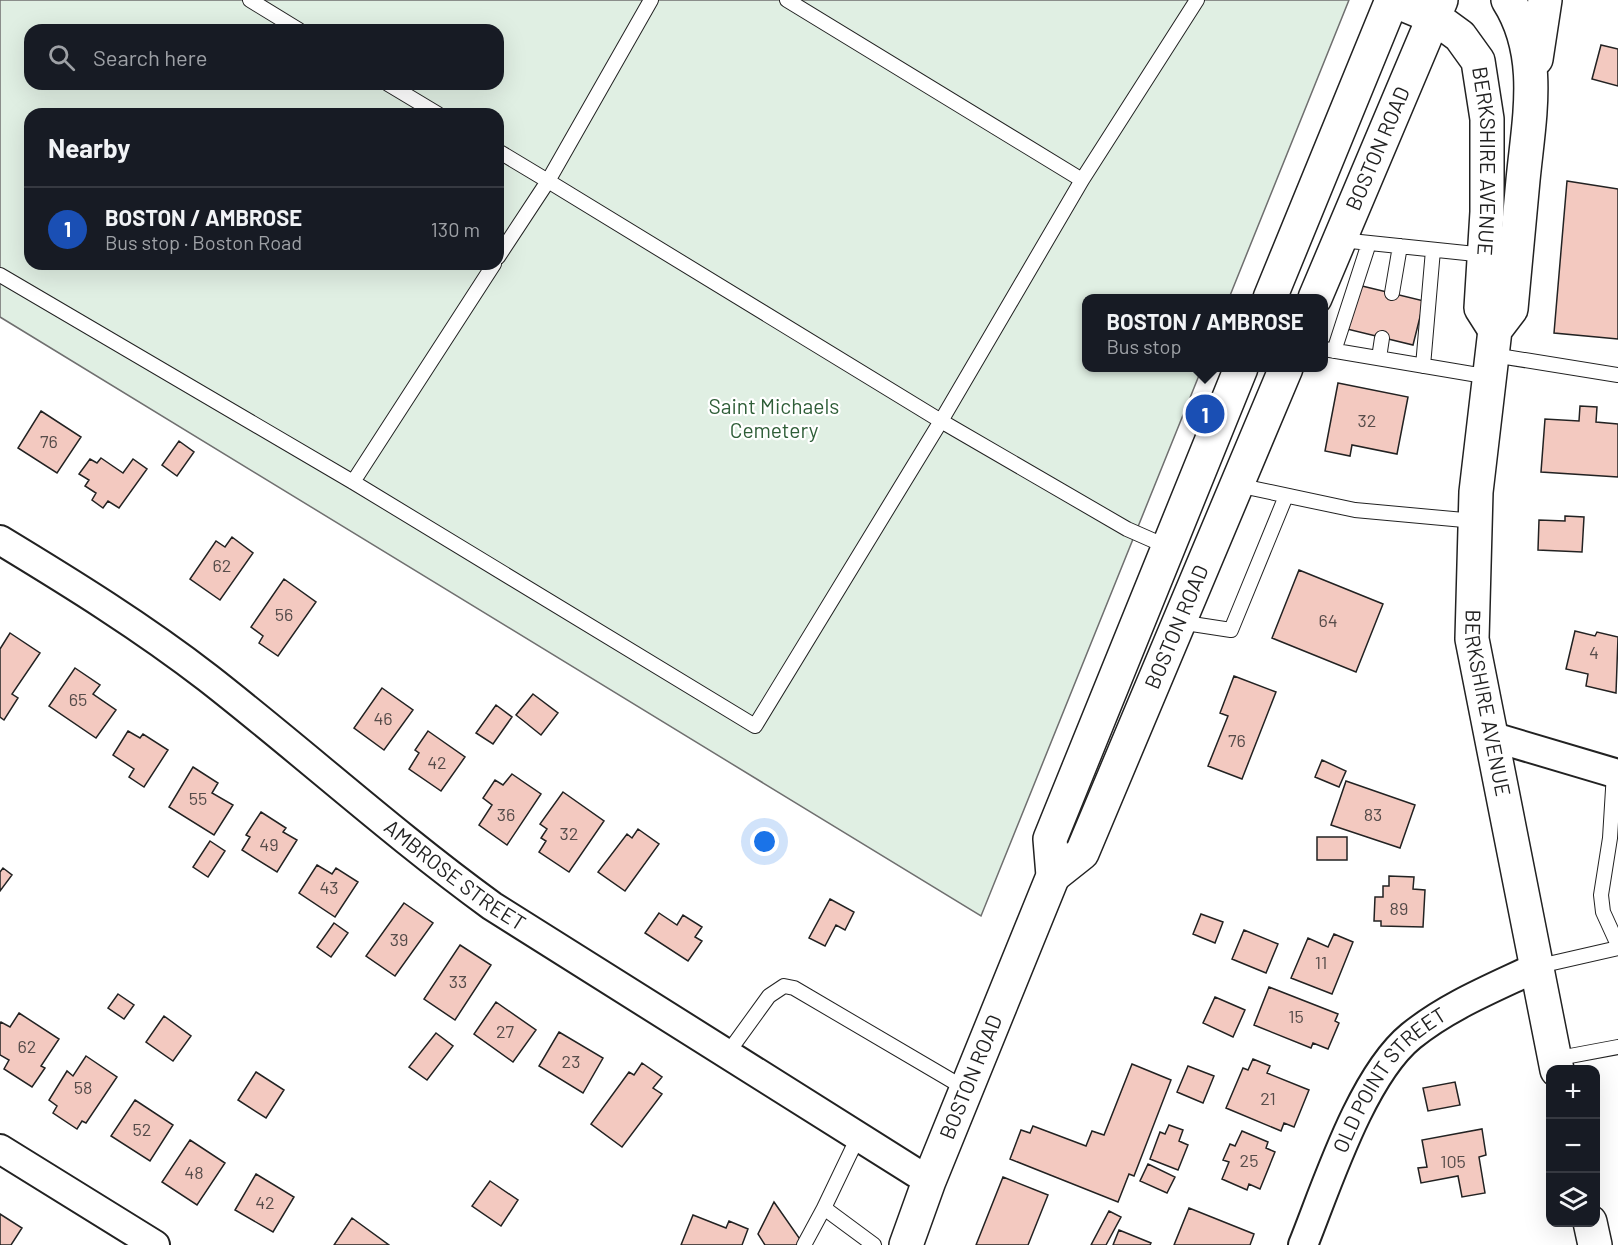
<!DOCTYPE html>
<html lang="en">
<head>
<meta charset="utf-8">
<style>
  :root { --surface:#171b24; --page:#20242c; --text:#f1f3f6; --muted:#9ea1a6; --line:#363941; --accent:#db2777 }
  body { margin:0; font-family:Barlow,sans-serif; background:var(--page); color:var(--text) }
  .controls { position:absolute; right:18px; bottom:18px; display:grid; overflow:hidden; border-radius:12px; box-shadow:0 6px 24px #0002 }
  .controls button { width:54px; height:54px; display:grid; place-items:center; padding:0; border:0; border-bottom:2px solid var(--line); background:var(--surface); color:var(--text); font:30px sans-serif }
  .you { position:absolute; left:765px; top:842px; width:21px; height:21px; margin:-15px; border:4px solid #fff; border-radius:50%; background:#1a73e8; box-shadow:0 0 0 9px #1a73e833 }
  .badge { display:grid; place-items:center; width:39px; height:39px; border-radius:50%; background:var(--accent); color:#fff; font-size:20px; font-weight:700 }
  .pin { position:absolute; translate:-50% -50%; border:3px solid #fff; box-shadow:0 2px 6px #0006 }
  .popup { position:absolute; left:1082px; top:294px; width:246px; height:78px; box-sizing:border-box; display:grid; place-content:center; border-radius:12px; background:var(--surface); filter:drop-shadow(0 2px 4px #0005); font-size:20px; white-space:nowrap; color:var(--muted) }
  .popup b { font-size:22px; color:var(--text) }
  .popup::after { content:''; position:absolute; left:50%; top:100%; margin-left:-12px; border:12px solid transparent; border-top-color:var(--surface) }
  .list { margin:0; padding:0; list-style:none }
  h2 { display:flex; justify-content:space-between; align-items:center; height:78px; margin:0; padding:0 24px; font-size:26px }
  h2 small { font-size:20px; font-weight:400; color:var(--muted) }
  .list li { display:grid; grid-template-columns:39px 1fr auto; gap:18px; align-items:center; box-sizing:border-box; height:84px; padding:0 24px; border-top:2px solid var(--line) }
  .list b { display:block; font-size:22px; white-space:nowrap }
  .list p { margin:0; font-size:20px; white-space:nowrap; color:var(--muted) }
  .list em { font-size:20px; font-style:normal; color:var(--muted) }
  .icon { flex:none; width:33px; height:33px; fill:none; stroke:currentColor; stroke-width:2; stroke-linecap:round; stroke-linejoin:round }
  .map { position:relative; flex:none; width:1618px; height:1245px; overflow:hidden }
  .search { position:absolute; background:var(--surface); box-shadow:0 6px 24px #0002; left:24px; top:24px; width:480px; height:66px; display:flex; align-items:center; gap:15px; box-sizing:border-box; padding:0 21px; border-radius:18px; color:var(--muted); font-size:22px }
  .panel { position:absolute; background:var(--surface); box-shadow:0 6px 24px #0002; left:24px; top:108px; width:480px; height:162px; border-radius:18px }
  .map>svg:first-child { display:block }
  .green { fill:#e0efe3; stroke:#6f6f6f; stroke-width:1.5; fill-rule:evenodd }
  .building { fill:#f3c9c0; stroke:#222; stroke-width:1.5 }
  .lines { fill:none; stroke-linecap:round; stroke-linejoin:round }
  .lane-casing { stroke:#222; stroke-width:16 }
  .street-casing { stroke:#222; stroke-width:32 }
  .secondary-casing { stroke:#222; stroke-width:36 }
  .primary-casing { stroke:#222; stroke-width:36 }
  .lane { stroke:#fff; stroke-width:14 }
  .street { stroke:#fff; stroke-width:28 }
  .secondary { stroke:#fff; stroke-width:33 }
  .primary { stroke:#fff; stroke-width:33 }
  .labels { text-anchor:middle; stroke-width:4.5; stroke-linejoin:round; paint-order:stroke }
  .number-label { font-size:18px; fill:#564c4a }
  .street-label { font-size:21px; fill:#222; stroke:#fff }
  .park-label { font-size:21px; fill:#2f5e38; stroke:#fff }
</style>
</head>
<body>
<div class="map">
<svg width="1618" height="1245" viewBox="0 0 1618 1245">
  <rect width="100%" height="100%" fill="#fff"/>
  <path class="green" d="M 0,0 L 1349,0 L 1229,298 L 1086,298 L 1086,368 L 1202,368 L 981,916 L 0,317 ZM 30,30 L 498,30 L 498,84 L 30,84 ZM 30,114 L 498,114 L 498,264 L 30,264 Z"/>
  <path class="building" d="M 1601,45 L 1618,49 L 1618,86 L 1592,79 Z
    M 1567,181 L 1618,189 L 1618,339 L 1554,333 Z
    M 1358,285 L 1424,301 L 1413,345 L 1347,329 Z
    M 1338,383 L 1408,397 L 1397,454 L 1352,445 L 1350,456 L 1325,451 Z
    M 1580,406 L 1597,407 L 1596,422 L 1618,424 L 1618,477 L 1541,472 L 1545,419 L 1579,421 Z
    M 41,411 L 81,437 L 57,473 L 18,448 Z
    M 179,441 L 194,452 L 177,476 L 162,465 Z
    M 101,458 L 123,473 L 133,459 L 147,469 L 119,508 L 108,501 L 103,508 L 92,500 L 96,493 L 85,486 L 89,480 L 79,474 L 90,459 L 97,463 Z
    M 1565,516 L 1584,517 L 1582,552 L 1538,550 L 1539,520 L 1565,521 Z
    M 232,537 L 253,553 L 220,600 L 190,579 L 216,541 L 225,547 Z
    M 1299,570 L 1383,604 L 1356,672 L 1272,638 Z
    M 284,579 L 316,602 L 278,656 L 259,643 L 263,636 L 251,627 Z
    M 1575,631 L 1595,636 L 1597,632 L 1618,637 L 1616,693 L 1586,686 L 1588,674 L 1566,669 Z
    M 10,633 L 40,653 L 12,694 L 18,698 L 4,720 L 0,717 L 0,649 Z
    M 75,668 L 100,685 L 93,694 L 116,710 L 96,738 L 49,706 Z
    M 1234,676 L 1276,692 L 1242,779 L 1208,766 L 1228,716 L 1220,713 Z
    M 382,688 L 413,710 L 384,750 L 354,728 Z
    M 533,694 L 558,713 L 541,735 L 516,715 Z
    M 496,705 L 512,717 L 493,744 L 476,733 Z
    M 128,731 L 140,738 L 143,734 L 168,750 L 144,787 L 129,777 L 134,769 L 113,755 Z
    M 428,731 L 465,757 L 441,791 L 409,769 L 419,753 L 415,750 Z
    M 1322,760 L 1346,771 L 1339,787 L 1315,777 Z
    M 193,767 L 218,783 L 212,793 L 233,805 L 214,835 L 169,807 Z
    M 512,774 L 541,794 L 507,845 L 479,825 L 492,805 L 483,798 L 495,780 L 503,785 Z
    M 1346,781 L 1415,805 L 1400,848 L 1331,825 Z
    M 563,792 L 604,821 L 569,872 L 539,852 L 546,841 L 541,838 L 547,829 L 540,824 Z
    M 261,812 L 286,828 L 283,832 L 297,840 L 277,872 L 242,850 L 250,837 L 246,835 Z
    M 638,829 L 659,844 L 625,891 L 598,872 L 627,834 L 632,838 Z
    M 1317,837 L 1347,837 L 1347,860 L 1317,860 Z
    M 210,841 L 225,851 L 208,877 L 193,867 Z
    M 317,865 L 332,874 L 336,868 L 358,882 L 335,917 L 299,893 Z
    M 3,868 L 12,875 L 0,891 L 0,872 Z
    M 1389,876 L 1414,877 L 1413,889 L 1425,890 L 1423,927 L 1381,926 L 1381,921 L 1374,921 L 1375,897 L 1383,897 L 1383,886 L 1389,886 Z
    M 830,899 L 854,912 L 845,930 L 836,925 L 825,946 L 809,938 Z
    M 404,903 L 433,923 L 395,976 L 366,956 Z
    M 659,913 L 677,925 L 683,915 L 702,927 L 695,937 L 702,941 L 688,961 L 645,933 Z
    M 1201,914 L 1223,922 L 1215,943 L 1193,934 Z
    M 334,923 L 348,933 L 331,957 L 317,947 Z
    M 1244,930 L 1278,944 L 1266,973 L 1232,959 Z
    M 1334,934 L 1353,942 L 1332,994 L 1291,978 L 1308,938 L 1328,947 Z
    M 460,945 L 491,965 L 455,1020 L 424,999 Z
    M 1269,987 L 1338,1014 L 1335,1021 L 1339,1023 L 1328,1049 L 1313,1043 L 1311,1048 L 1254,1025 Z
    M 118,994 L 134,1005 L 124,1019 L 108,1008 Z
    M 1215,997 L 1245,1010 L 1233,1037 L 1203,1023 Z
    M 496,1002 L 536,1030 L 513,1062 L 474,1034 Z
    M 19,1013 L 59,1039 L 41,1066 L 45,1068 L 32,1087 L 4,1069 L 9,1060 L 0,1055 L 0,1024 L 1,1022 L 10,1027 Z
    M 164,1016 L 191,1036 L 173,1061 L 146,1042 Z
    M 559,1032 L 603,1058 L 583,1093 L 539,1066 Z
    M 436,1033 L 453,1046 L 427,1080 L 409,1067 Z
    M 86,1056 L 117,1077 L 86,1123 L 82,1121 L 77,1129 L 53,1113 L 57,1106 L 49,1100 L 67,1071 L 73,1076 Z
    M 1253,1059 L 1270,1066 L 1267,1073 L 1309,1090 L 1294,1127 L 1284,1123 L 1281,1131 L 1226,1108 L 1243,1068 L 1248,1070 Z
    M 642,1063 L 662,1077 L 653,1088 L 662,1094 L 622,1147 L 591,1124 L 629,1072 L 634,1075 Z
    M 1132,1064 L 1171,1080 L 1134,1176 L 1129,1174 L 1118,1202 L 1010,1159 L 1021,1130 L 1030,1133 L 1033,1126 L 1086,1146 L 1092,1131 L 1104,1135 Z
    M 1188,1066 L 1214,1076 L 1203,1103 L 1177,1092 Z
    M 256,1072 L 284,1090 L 266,1118 L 238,1100 Z
    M 1455,1082 L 1460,1105 L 1428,1111 L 1423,1088 Z
    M 135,1100 L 173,1125 L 150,1161 L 111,1136 Z
    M 1169,1125 L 1183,1130 L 1179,1141 L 1188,1145 L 1178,1170 L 1150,1159 L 1160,1132 L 1165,1134 Z
    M 1482,1129 L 1486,1155 L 1479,1157 L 1485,1193 L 1462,1197 L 1458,1176 L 1421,1183 L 1418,1168 L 1427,1167 L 1422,1140 Z
    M 1242,1131 L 1268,1142 L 1266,1148 L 1275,1152 L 1260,1189 L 1249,1184 L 1247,1190 L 1222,1179 L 1229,1162 L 1223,1160 L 1230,1144 L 1235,1146 Z
    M 190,1140 L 225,1163 L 197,1205 L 162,1182 Z
    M 1148,1164 L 1175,1177 L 1167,1193 L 1140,1181 Z
    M 256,1174 L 294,1197 L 273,1232 L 235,1210 Z
    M 1003,1177 L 1048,1195 L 1028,1245 L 976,1245 Z
    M 490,1181 L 518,1200 L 501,1226 L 472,1206 Z
    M 774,1202 L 804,1245 L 765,1245 L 758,1234 Z
    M 1189,1208 L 1254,1234 L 1250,1245 L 1174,1245 Z
    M 1109,1211 L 1121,1217 L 1106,1245 L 1091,1245 Z
    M 0,1214 L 22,1228 L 11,1245 L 0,1245 Z
    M 693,1215 L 726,1228 L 729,1221 L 748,1229 L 742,1245 L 681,1245 Z
    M 352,1218 L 389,1245 L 334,1245 Z
    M 1119,1230 L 1151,1243 L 1150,1245 L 1113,1245 Z"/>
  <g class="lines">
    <defs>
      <path id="lane" d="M 250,0 L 299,30
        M 787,0 L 1082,180
        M 388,84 L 438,114
        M 498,151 L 548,181 L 651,0
        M 1341,240 L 1485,255
        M 0,275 L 353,482 L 755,726 L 941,421 L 548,181 L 498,257
        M 1392,293 L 1400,246
        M 1324,349 L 1490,377
        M 1334,351 L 1369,243
        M 1493,355 L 1618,375
        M 1379,358 L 1382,338
        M 1423,366 L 1433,250
        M 353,482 L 494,264
        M 1237,485 L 1355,510 L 1475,521
        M 1168,547 L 1127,529 L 941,421 L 1082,180 L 1197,0
        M 1179,622 L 1231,630 L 1286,496
        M 1614,773 L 1610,838 L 1601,895 L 1603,912 L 1618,945
        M 1535,967 L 1618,948
        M 727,1054 L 769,996 L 784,986 L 794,988 L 966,1089
        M 1554,1059 L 1618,1047
        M 858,1137 L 824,1208 L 874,1245
        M 804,1245 L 824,1208"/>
      <g id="street">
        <path id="s1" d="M 0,540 C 71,583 142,627 208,678 C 304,753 393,834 492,906 L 929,1181"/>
        <path d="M 1490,736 L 1618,774"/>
        <path d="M 0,1149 L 155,1245"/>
        <path id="s2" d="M 1303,1245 C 1327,1185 1362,1076 1411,1036 C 1448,1006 1493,988 1535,968"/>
      </g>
      <g id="secondary">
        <path id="s3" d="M 1393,0 L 1434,17 L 1460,36 L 1478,61 L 1487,119 L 1487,212 L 1481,308 L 1495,330"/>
        <path id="s4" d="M 1508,0 C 1543,55 1529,118 1523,180 C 1519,223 1515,266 1511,309 L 1495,330 L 1476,492 L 1472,639 L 1557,1070"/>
        <path d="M 1536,59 L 1545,0"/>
        <path d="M 1590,1222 L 1595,1245"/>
      </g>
      <g id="primary">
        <path d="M 1270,298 L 1392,0"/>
        <path id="s5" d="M 1315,298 L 1441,0"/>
        <path id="s6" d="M 1053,876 L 1082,853 L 1286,368"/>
        <path id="s7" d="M 906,1245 L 929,1181 L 1053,876 L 1050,839 L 1241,368"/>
      </g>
    </defs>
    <use href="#lane" class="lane-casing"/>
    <use href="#street" class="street-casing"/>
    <use href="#secondary" class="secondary-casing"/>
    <use href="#primary" class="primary-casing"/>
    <use href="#lane" class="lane"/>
    <use href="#street" class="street"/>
    <use href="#secondary" class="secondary"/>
    <use href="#primary" class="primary"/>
  </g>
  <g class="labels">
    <g class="number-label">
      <text x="1367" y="427">32</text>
      <text x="49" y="448">76</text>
      <text x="222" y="572">62</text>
      <text x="284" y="621">56</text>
      <text x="1328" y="627">64</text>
      <text x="1594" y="659">4</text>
      <text x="78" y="706">65</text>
      <text x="383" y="725">46</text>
      <text x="1237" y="747">76</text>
      <text x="437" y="769">42</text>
      <text x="198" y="805">55</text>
      <text x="506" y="821">36</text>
      <text x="1373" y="821">83</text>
      <text x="569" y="840">32</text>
      <text x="269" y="851">49</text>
      <text x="329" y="894">43</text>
      <text x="1399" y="915">89</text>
      <text x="399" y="946">39</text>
      <text x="1321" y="969">11</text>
      <text x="458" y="988">33</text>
      <text x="1296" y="1023">15</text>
      <text x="505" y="1038">27</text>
      <text x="27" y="1053">62</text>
      <text x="571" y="1068">23</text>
      <text x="83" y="1094">58</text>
      <text x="1268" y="1105">21</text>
      <text x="142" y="1136">52</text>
      <text x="1249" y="1167">25</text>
      <text x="1453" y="1168">105</text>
      <text x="194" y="1179">48</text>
      <text x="265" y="1209">42</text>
    </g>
    <g class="street-label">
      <text dy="7" stroke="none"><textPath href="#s5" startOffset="162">BOSTON ROAD</textPath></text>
      <text dy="7" stroke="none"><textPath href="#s3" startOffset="208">BERKSHIRE AVENUE</textPath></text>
      <text dy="7" stroke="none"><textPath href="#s6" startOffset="282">BOSTON ROAD</textPath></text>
      <text dy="7" stroke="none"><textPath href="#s4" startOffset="716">BERKSHIRE AVENUE</textPath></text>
      <text dy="7" stroke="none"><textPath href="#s1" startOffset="566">AMBROSE STREET</textPath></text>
      <text dy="7" stroke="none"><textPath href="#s7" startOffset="180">BOSTON ROAD</textPath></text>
      <text dy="7" stroke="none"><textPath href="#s2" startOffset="189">OLD POINT STREET</textPath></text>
    </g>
    <g class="park-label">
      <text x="774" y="414">Saint Michaels<tspan x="774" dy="24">Cemetery</tspan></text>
    </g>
  </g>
</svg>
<div class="controls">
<button>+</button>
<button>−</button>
<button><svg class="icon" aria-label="layers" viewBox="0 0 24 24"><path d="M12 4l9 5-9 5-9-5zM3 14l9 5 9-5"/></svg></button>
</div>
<div class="you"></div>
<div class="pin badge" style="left:1205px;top:414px;background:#1a4fb4">1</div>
<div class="popup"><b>BOSTON / AMBROSE</b>Bus stop</div>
<div class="search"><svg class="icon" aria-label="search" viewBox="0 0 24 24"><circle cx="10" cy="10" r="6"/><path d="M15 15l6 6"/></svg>Search here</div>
<section class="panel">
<h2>Nearby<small></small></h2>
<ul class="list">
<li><span class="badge" style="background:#1a4fb4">1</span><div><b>BOSTON / AMBROSE</b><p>Bus stop · Boston Road</p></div><em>130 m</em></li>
</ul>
</section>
</div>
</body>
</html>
